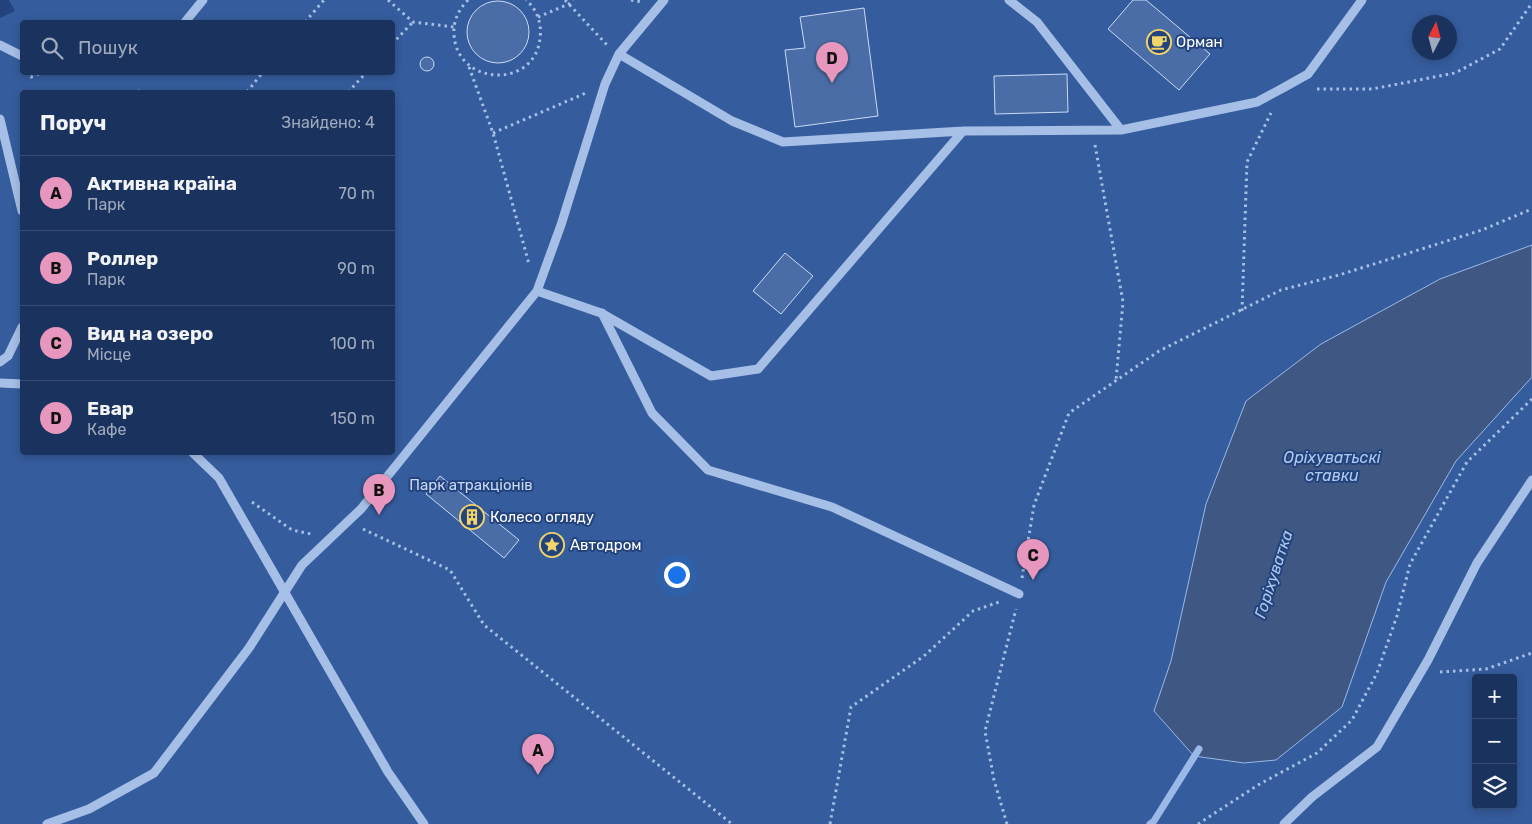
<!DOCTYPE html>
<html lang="uk">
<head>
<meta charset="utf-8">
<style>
  :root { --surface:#1a325e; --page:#273e67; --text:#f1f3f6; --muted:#9faabc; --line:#384d73; --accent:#e797bd }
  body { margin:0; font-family:Rubik,sans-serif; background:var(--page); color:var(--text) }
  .controls { position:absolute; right:15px; bottom:15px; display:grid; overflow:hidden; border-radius:5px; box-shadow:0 2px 8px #0003 }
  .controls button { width:45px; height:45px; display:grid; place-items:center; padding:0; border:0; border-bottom:1px solid var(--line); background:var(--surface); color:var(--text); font:25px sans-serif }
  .compass { position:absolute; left:1412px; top:15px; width:45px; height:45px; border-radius:50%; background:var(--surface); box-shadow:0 2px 8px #0003; rotate:6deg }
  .you { position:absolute; left:676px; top:574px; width:18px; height:18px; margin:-12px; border:4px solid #fff; border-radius:50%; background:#1a73e8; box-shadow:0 0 0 8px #1a73e833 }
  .badge { display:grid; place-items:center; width:32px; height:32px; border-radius:50%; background:var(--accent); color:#111; font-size:16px; font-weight:700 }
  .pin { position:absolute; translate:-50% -41px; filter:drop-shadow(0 1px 2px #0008) }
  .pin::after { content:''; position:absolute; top:26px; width:18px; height:15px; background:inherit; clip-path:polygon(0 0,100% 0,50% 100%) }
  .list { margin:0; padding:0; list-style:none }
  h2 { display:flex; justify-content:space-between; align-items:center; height:65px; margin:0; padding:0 20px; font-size:21px }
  h2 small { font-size:16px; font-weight:400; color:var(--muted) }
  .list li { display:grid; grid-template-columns:32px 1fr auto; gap:15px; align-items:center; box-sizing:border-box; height:75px; padding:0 20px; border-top:1px solid var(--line) }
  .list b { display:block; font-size:19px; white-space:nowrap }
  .list p { margin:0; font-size:16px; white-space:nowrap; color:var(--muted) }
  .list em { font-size:16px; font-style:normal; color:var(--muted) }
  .icon { flex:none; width:28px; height:28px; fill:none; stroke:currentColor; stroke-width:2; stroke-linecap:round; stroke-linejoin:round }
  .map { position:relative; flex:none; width:1532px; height:824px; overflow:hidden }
  .search { position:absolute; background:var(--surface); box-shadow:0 2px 8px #0003; left:20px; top:20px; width:375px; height:55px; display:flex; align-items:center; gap:12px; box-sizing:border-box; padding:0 18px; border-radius:5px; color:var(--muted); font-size:19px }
  .panel { position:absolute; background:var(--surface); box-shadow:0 2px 8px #0003; left:20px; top:90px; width:375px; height:365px; border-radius:5px }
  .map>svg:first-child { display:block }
  .green { fill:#355c9c; fill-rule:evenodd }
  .water { fill:#3f5883; stroke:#9ab8e8 }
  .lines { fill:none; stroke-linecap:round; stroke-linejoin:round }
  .stream { stroke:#9ab8e8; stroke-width:7 }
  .building { fill:#4b6da7; stroke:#cadaf5 }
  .path { stroke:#a6bfe6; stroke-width:3; stroke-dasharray:2.5 4; stroke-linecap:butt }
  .minor { stroke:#a6bfe6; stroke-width:9 }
  .labels { text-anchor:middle; stroke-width:4; stroke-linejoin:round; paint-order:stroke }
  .poi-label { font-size:15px; fill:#fff; stroke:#22437e; text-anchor:start }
  .park-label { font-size:15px; fill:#cadaf5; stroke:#22437e }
  .water-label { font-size:16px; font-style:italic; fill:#b1c9ee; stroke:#22437e }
</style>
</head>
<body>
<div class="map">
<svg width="1532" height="824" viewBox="0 0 1532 824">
  <rect width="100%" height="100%" fill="#22437e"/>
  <path class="green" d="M 9,0 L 1532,0 L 1532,824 L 0,824 L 0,18 L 15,11 ZM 22,22 L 392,22 L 392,72 L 22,72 ZM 1420,22 L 1450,22 L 1450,52 L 1420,52 ZM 22,92 L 392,92 L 392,452 L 22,452 ZM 1476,678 L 1513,678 L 1513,805 L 1476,805 Z"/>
  <path class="water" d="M 1532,245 L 1532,377 L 1456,461 L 1386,582 L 1342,707 L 1276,760 L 1244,763 L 1194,756 L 1154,711 L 1171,661 L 1206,504 L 1246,401 L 1321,344 L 1440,279 Z"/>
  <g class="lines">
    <path class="stream" d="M 1150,824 L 1154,821 L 1199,749"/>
  </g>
  <path class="building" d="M 1133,0 L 1146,0 L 1210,54 L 1179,90 L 1108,29 Z
    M467 32a31 31 0 1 1 62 0a31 31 0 1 1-62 0Z
    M 864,8 L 878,116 L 795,127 L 785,50 L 805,48 L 800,17 Z
    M420 64a7 7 0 1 1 14 0a7 7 0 1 1-14 0Z
    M 1067,74 L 1068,112 L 995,114 L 994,76 Z
    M 785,253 L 813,276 L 781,314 L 753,291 Z
    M 440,476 L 519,540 L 504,558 L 426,494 Z"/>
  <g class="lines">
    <path class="path" d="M 388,0 L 413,22 L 454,27
      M 468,0 C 459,9 453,21 454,34 C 456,86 535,90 540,38 C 542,24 537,9 526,0
      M 565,0 L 607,45
      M 631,0 L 642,2
      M 538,17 L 569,4 L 573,0
      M 305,22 L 324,0
      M 392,44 L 413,22
      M 469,67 L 493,133 L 529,264
      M 26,72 L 31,77 L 43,72
      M 1317,89 L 1372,89 L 1455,73 L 1500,49 L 1532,3
      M 138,92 L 142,88
      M 247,92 L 263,72
      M 348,92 L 367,72
      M 493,133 L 586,93
      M 1095,145 L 1123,302 L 1116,380
      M 1242,311 L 1247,162 L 1271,113
      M 252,502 L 292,530 L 311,534
      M 363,529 L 450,570 L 484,625 L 732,824
      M 1022,578 L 1034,505 L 1069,413 L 1159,351 L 1281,290 L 1339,275 L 1482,230 L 1532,209
      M 1440,672 L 1486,669 L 1532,653
      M 830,824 L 851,707 L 924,656 L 973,611 L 999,602
      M 1007,824 L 994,780 L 985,731 L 1016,609
      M 1198,824 L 1258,785 L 1317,753 L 1352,720 L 1377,673 L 1397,616 L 1410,564 L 1467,462 L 1532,399"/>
    <path class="minor" d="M 1009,0 L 1037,22 L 1121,130
      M 185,22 L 203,0
      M 0,45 L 22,56
      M 619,54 L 732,121 L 783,142 L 963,131 L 1121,130 L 1257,102 L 1283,88 L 1308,74 L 1362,0
      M 0,119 L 22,211
      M 537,291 L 601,313 L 711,376 L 758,369 L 963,131
      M 602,313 L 652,413 L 708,470 L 832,507 L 1019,594
      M 0,362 L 8,356 L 22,327
      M 0,383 L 22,384
      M 192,452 L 219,478 L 388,772 L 424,824
      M 47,824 L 89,809 L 154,773 L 249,648 L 302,565 L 361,509 L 537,291 L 561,225 L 605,84 L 619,54 L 664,0
      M 1284,824 L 1312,797 L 1377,747 L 1428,660 L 1477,563 L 1532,480"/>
  </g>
  <defs>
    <symbol id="cafe-ring" viewBox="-11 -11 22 22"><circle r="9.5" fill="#22437e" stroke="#f2d468" stroke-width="1.5"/><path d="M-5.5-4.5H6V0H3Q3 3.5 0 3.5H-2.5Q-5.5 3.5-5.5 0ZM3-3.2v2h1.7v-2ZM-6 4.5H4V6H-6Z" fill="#f2d468"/></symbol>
    <symbol id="building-ring" viewBox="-11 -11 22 22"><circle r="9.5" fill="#22437e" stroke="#f2d468" stroke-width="1.5"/><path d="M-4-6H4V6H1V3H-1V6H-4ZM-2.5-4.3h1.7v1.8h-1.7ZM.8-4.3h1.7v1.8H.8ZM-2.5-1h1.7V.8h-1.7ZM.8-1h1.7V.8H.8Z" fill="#f2d468"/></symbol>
    <symbol id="sight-ring" viewBox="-11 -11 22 22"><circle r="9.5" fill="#22437e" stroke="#f2d468" stroke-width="1.5"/><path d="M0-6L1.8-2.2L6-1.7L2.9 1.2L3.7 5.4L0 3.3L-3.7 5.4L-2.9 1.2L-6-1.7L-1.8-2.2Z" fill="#f2d468"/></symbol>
  </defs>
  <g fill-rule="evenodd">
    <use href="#cafe-ring" x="1145" y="28" width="28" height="28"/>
    <use href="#building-ring" x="458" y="503" width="28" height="28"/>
    <use href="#sight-ring" x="538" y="531" width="28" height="28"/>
  </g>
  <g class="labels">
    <g class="poi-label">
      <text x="1176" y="47">Орман</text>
      <text x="490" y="522">Колесо огляду</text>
      <text x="570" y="550">Автодром</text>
    </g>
    <g class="park-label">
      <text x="471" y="490">Парк атракціонів</text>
    </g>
    <g class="water-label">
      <text x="1332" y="463">Оріхуватьскі<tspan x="1332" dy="18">ставки</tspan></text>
      <text transform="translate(1273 574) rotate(-72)" y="6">Горіхуватка</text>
    </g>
  </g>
</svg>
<div class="controls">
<button>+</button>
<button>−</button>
<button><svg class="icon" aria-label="layers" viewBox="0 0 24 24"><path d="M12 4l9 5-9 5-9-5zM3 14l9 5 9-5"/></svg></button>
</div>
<svg class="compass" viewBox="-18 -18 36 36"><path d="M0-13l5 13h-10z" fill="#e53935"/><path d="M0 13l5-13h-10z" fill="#9faabc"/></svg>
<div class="you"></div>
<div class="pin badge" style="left:538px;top:775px">A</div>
<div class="pin badge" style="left:379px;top:515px">B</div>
<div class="pin badge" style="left:1033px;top:580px">C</div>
<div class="pin badge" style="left:832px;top:83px">D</div>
<div class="search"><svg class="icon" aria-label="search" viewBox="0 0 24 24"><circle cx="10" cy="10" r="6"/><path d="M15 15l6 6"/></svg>Пошук</div>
<section class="panel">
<h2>Поруч<small>Знайдено: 4</small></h2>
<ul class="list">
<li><span class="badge">A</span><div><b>Активна країна</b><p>Парк</p></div><em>70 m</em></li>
<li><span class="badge">B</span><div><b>Роллер</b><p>Парк</p></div><em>90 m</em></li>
<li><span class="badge">C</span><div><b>Вид на озеро</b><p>Місце</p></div><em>100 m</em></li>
<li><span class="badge">D</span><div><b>Евар</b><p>Кафе</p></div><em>150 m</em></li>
</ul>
</section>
</div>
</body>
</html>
